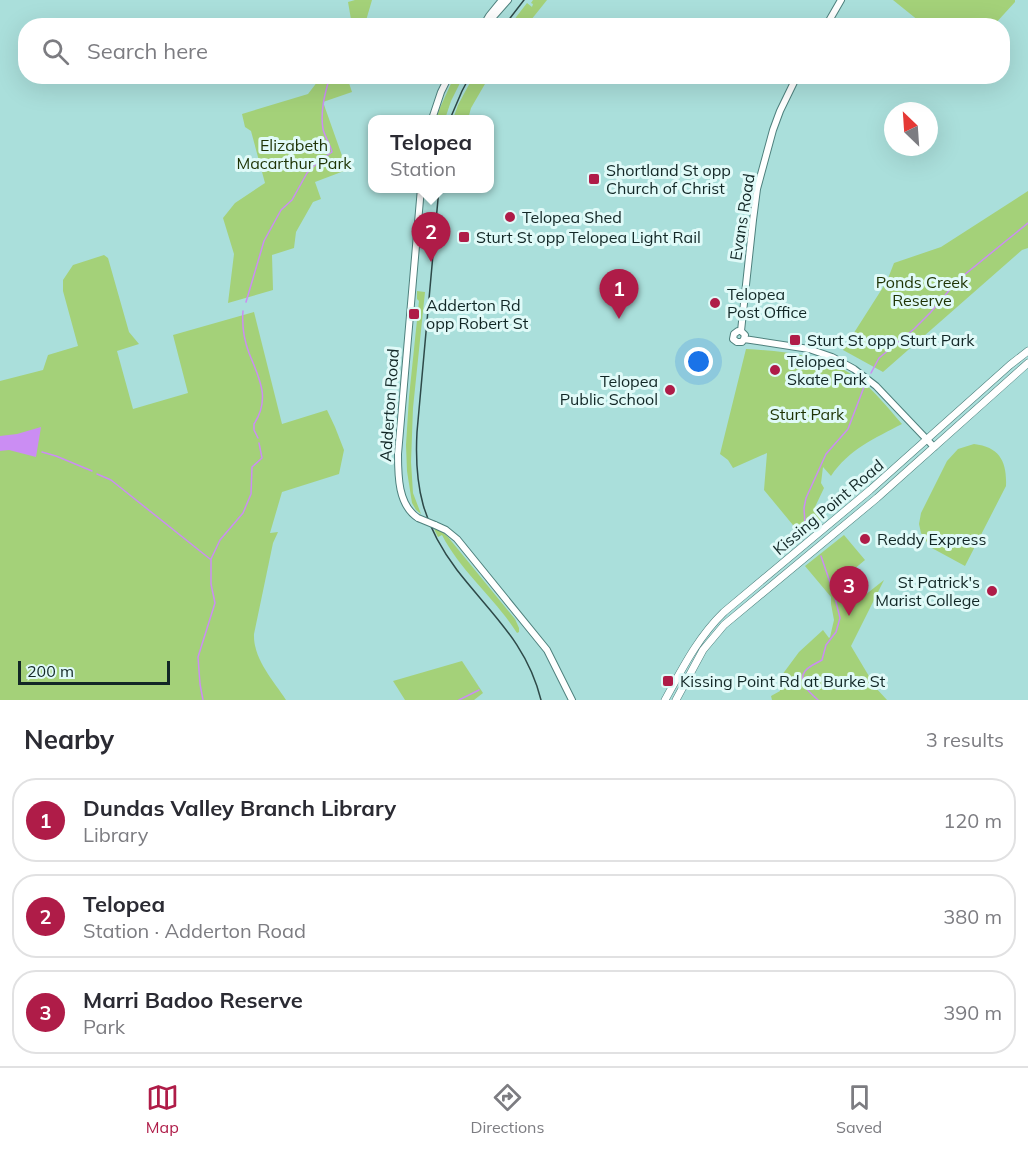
<!DOCTYPE html>
<html lang="en">
<head>
<meta charset="utf-8">
<style>
  :root { --surface:#fff; --page:#f7f7f7; --text:#2b2b33; --muted:#7c7c81; --line:#e1e1e2; --accent:#af1c48 }
  body { margin:0; font-family:Mulish,sans-serif; background:var(--page); color:var(--text) }
  .compass { position:absolute; left:884px; top:102px; width:54px; height:54px; border-radius:50%; background:var(--surface); box-shadow:0 6px 24px #0002; rotate:335deg }
  .scale { position:absolute; left:18px; bottom:15px; width:152px; box-sizing:border-box; padding-left:6px; border:3px solid #122726; border-top:0; font-size:16px; line-height:21px; white-space:nowrap; color:#122726; -webkit-text-stroke:4px #e0faf8; paint-order:stroke }
  .you { position:absolute; left:699px; top:362px; width:21px; height:21px; margin:-15px; border:4px solid #fff; border-radius:50%; background:#1a73e8; box-shadow:0 0 0 9px #1a73e833 }
  .badge { display:grid; place-items:center; width:39px; height:39px; border-radius:50%; background:var(--accent); color:#fff; font-size:20px; font-weight:700 }
  .pin { position:absolute; translate:-50% -50px; filter:drop-shadow(0 2px 3px #0008) }
  .pin::after { content:''; position:absolute; top:32px; width:21px; height:18px; background:inherit; clip-path:polygon(0 0,100% 0,50% 100%) }
  .popup { position:absolute; left:368px; top:115px; width:126px; height:78px; box-sizing:border-box; display:grid; place-content:center; border-radius:12px; background:var(--surface); filter:drop-shadow(0 2px 4px #0005); font-size:20px; white-space:nowrap; color:var(--muted) }
  .popup b { font-size:22px; color:var(--text) }
  .popup::after { content:''; position:absolute; left:50%; top:100%; margin-left:-12px; border:12px solid transparent; border-top-color:var(--surface) }
  .list { margin:0; padding:0; list-style:none }
  h2 { display:flex; justify-content:space-between; align-items:center; height:78px; margin:0; padding:0 24px; font-size:26px }
  h2 small { font-size:20px; font-weight:400; color:var(--muted) }
  .list li { display:grid; grid-template-columns:39px 1fr auto; gap:18px; align-items:center; box-sizing:border-box; height:84px; margin:0 12px 12px; padding:0 12px; border:2px solid var(--line); border-radius:24px }
  .list b { display:block; font-size:22px; white-space:nowrap }
  .list p { margin:0; font-size:20px; white-space:nowrap; color:var(--muted) }
  .list em { font-size:20px; font-style:normal; color:var(--muted) }
  .icon { flex:none; width:33px; height:33px; fill:none; stroke:currentColor; stroke-width:2; stroke-linecap:round; stroke-linejoin:round }
  .map { position:relative; flex:none; width:1028px; height:700px; overflow:hidden }
  .search { position:absolute; background:var(--surface); box-shadow:0 6px 24px #0002; left:18px; right:18px; top:18px; height:66px; display:flex; align-items:center; gap:15px; box-sizing:border-box; padding:0 21px; border-radius:24px; color:var(--muted); font-size:22px }
  .sheet { height:366px; background:var(--surface) }
  nav { display:flex; justify-content:space-around; align-items:center; box-sizing:border-box; height:84px; border-top:2px solid var(--line); background:var(--surface); font-size:16px; color:var(--muted) }
  nav a { display:grid; justify-items:center; gap:3px }
  nav .on { color:var(--accent) }
  .map>svg:first-child { display:block }
  .green { fill:#a4d179 }
  .water { fill:#cb8df3 }
  .lines { fill:none; stroke-linecap:round; stroke-linejoin:round }
  .stream { stroke:#cb8df3; stroke-width:1.5 }
  .secondary-casing { stroke:#4e807d; stroke-width:8 }
  .primary-casing { stroke:#4e807d; stroke-width:8 }
  .secondary { stroke:#fff; stroke-width:6 }
  .primary { stroke:#fff; stroke-width:7 }
  .tram { stroke:#2e4948; stroke-width:1.5 }
  .secondary-bridge-casing { stroke:#4e807d; stroke-width:8; stroke-linecap:butt }
  .secondary-bridge { stroke:#fff; stroke-width:6 }
  .poi-dot { fill:#af1c48; stroke:#e0faf8; stroke-width:2 }
  .labels { text-anchor:middle; stroke-width:6; stroke-linejoin:round; paint-order:stroke }
  .park-label { font-size:16px; fill:#1e3304; stroke:#e0faf8 }
  .poi-label { font-size:16px; fill:#122726; stroke:#e0faf8; text-anchor:start }
  .street-label { font-size:16px; fill:#122726; stroke:#e0faf8 }
</style>
</head>
<body>
<div class="map">
<svg width="1028" height="700" viewBox="0 0 1028 700">
  <rect width="100%" height="100%" fill="#aadfdb"/>
  <path class="green" d="M 355,0 L 372,0 L 365,24 L 352,25 L 348,2 Z
    M 533,0 L 547,0 L 527,25 L 510,25 L 527,3 L 532,7 L 533,4 L 531,3 Z
    M 893,0 L 1015,0 L 1015,2 L 994,25 L 924,25 Z
    M 321,77 L 347,77 L 352,92 L 323,102 L 346,167 L 344,168 L 344,171 L 315,182 L 321,199 L 313,202 L 296,232 L 294,248 L 272,255 L 273,290 L 228,303 L 234,254 L 223,218 L 235,203 L 265,183 L 251,131 L 245,127 L 242,114 L 308,94 Z
    M 454,77 L 463,77 L 451,101 L 445,119 L 436,119 L 439,110 Z
    M 473,77 L 489,77 L 471,108 L 468,119 L 453,119 L 458,105 Z
    M 1028,191 L 1028,248 L 1022,250 L 883,372 L 843,350 L 887,281 L 894,263 L 941,247 Z
    M 104,255 L 108,258 L 129,332 L 139,344 L 117,351 L 133,409 L 188,393 L 173,335 L 254,312 L 282,424 L 327,410 L 335,427 L 344,450 L 339,474 L 282,492 L 270,533 L 278,532 L 273,543 L 254,634 C 253,659 273,680 286,700 L 0,700 L 0,381 L 43,370 L 48,355 L 78,346 L 63,291 L 63,280 L 73,265 Z
    M 417,291 L 425,292 L 413,408 L 411,462 L 413,493 L 421,514 L 416,510 L 412,503 L 407,471 L 406,445 L 409,397 L 419,301 L 417,299 Z
    M 746,349 C 783,351 821,355 853,375 C 872,387 887,407 902,424 C 875,438 848,450 831,476 L 823,467 L 821,483 L 824,488 L 815,507 L 823,518 L 802,536 L 764,490 L 767,453 L 733,468 L 728,460 L 720,454 Z
    M 974,444 C 1000,447 1007,462 1006,486 L 965,566 L 930,547 L 921,533 L 919,524 L 921,513 L 947,461 L 958,449 Z
    M 434,529 L 440,530 L 448,537 L 515,619 L 519,628 L 519,632 L 517,633 C 495,598 461,572 442,535 L 438,537 Z
    M 844,535 L 865,560 L 841,580 L 838,583 L 836,590 L 850,607 L 884,580 L 851,646 L 876,688 L 887,700 L 772,700 L 771,696 L 780,691 L 779,679 L 799,652 L 823,630 L 829,638 L 830,637 L 834,620 L 831,604 L 831,597 L 805,566 Z
    M 462,661 L 483,693 L 474,700 L 405,700 L 393,681 Z"/>
  <path class="water" d="M 41,427 L 36,457 L 9,450 L 0,451 L 0,436 L 17,434 Z"/>
  <g class="lines">
    <path class="stream" d="M 246,302 L 264,241 L 281,210 L 292,200 L 307,173 L 319,161 L 332,152 C 330,144 325,137 323,129 C 320,111 325,93 330,76
      M 243,311 C 242,324 244,340 249,353 C 259,378 271,398 254,424 L 254,430 L 258,438
      M 871,373 L 879,358 L 914,329 L 930,313 L 958,280 L 1028,223
      M 42,452 L 56,456 L 92,471
      M 97,474 L 111,480 L 210,559
      M 807,531 L 805,524 L 804,508 L 806,498 L 826,454 L 848,429 L 864,387
      M 203,700 L 200,684 L 198,657 L 215,603 L 211,584 L 211,559 L 220,540 L 243,513 L 251,494 L 252,467 L 262,458 L 259,443
      M 459,700 L 479,690
      M 818,700 C 810,693 797,682 805,671 C 809,666 817,663 822,660 L 826,645 L 836,632 L 840,618 L 834,594 L 821,556"/>
    <defs>
      <path id="secondary" d="M 486,21 L 489,16 L 502,0
        M 485,26 L 508,0
        M 826,26 L 841,0
        M 432,119 L 441,92 L 449,76
        M 741,331 L 738,331 L 734,334 L 733,339 L 737,342 L 742,342 L 744,339 L 809,349 L 832,357 L 854,369 L 876,386 L 934,447
        M 744,339 L 745,335 L 741,331 L 753,220 L 757,189 L 773,130 L 780,111 L 797,76
        M 418,518 C 398,505 398,476 398,454 L 421,188
        M 435,525 L 446,530 L 457,539 L 547,650 L 572,700"/>
      <path id="primary" d="M 665,700 C 682,669 698,637 724,612 L 870,490 L 1010,365 L 1028,351
        M 676,700 L 703,650 L 724,625 L 877,498 L 1028,363"/>
    </defs>
    <use href="#secondary" class="secondary-casing"/>
    <use href="#primary" class="primary-casing"/>
    <use href="#secondary" class="secondary"/>
    <use href="#primary" class="primary"/>
    <path class="tram" d="M 504,26 L 524,0
      M 450,119 L 462,91 L 470,76
      M 439,188 L 417,432 C 414,487 423,525 457,570 C 491,614 527,643 541,700"/>
    <defs>
      <path id="secondary-bridge" d="M 418,518 L 435,525"/>
    </defs>
    <use href="#secondary-bridge" class="secondary-bridge-casing"/>
    <use href="#secondary-bridge" class="secondary-bridge"/>
  </g>
  <g class="poi-dot">
    <rect x="588" y="173" width="12" height="12" rx="3"/>
    <circle cx="510" cy="217" r="6"/>
    <rect x="458" y="231" width="12" height="12" rx="3"/>
    <circle cx="715" cy="303" r="6"/>
    <rect x="408" y="308" width="12" height="12" rx="3"/>
    <rect x="789" y="334" width="12" height="12" rx="3"/>
    <circle cx="775" cy="370" r="6"/>
    <circle cx="670" cy="390" r="6"/>
    <circle cx="865" cy="539" r="6"/>
    <circle cx="992" cy="591" r="6"/>
    <rect x="662" y="675" width="12" height="12" rx="3"/>
  </g>
  <g class="labels">
    <g class="park-label">
      <text x="294" y="151">Elizabeth<tspan x="294" dy="18">Macarthur Park</tspan></text>
      <text x="922" y="288">Ponds Creek<tspan x="922" dy="18">Reserve</tspan></text>
      <text x="807" y="420">Sturt Park</text>
    </g>
    <g class="poi-label">
      <text x="606" y="176">Shortland St opp<tspan x="606" dy="18">Church of Christ</tspan></text>
      <text x="522" y="223">Telopea Shed</text>
      <text x="476" y="243">Sturt St opp Telopea Light Rail</text>
      <text x="727" y="300">Telopea<tspan x="727" dy="18">Post Office</tspan></text>
      <text x="426" y="311">Adderton Rd<tspan x="426" dy="18">opp Robert St</tspan></text>
      <text x="807" y="346">Sturt St opp Sturt Park</text>
      <text x="787" y="367">Telopea<tspan x="787" dy="18">Skate Park</tspan></text>
      <text x="658" y="387" text-anchor="end">Telopea<tspan x="658" dy="18">Public School</tspan></text>
      <text x="877" y="545">Reddy Express</text>
      <text x="980" y="588" text-anchor="end">St Patrick's<tspan x="980" dy="18">Marist College</tspan></text>
      <text x="680" y="687">Kissing Point Rd at Burke St</text>
    </g>
    <g class="street-label">
      <text transform="translate(742 217) rotate(-81)" y="6">Evans Road</text>
      <text transform="translate(389 405) rotate(-86)" y="6">Adderton Road</text>
      <text transform="translate(828 507) rotate(-40)" y="6">Kissing Point Road</text>
    </g>
  </g>
</svg>
<svg class="compass" viewBox="-18 -18 36 36"><path d="M0-13l5 13h-10z" fill="#e53935"/><path d="M0 13l5-13h-10z" fill="#7c7c81"/></svg>
<div class="scale">200 m</div>
<div class="you"></div>
<div class="pin badge" style="left:619px;top:319px">1</div>
<div class="pin badge" style="left:431px;top:262px">2</div>
<div class="popup"><b>Telopea</b>Station</div>
<div class="pin badge" style="left:849px;top:616px">3</div>
<div class="search"><svg class="icon" aria-label="search" viewBox="0 0 24 24"><circle cx="10" cy="10" r="6"/><path d="M15 15l6 6"/></svg>Search here</div>
</div>
<section class="sheet">
<h2>Nearby<small>3 results</small></h2>
<ul class="list">
<li><span class="badge">1</span><div><b>Dundas Valley Branch Library</b><p>Library</p></div><em>120 m</em></li>
<li><span class="badge">2</span><div><b>Telopea</b><p>Station · Adderton Road</p></div><em>380 m</em></li>
<li><span class="badge">3</span><div><b>Marri Badoo Reserve</b><p>Park</p></div><em>390 m</em></li>
</ul>
</section>
<nav>
<a class="on"><svg class="icon" aria-label="map" viewBox="0 0 24 24"><path d="M3 6l6-2 6 2 6-2v14l-6 2-6-2-6 2zM9 4v14M15 6v14"/></svg>Map</a>
<a><svg class="icon" aria-label="directions" viewBox="0 0 24 24"><path d="M12 3l9 9-9 9-9-9zM9 14v-3h6M13 9l2 2-2 2"/></svg>Directions</a>
<a><svg class="icon" aria-label="saved" viewBox="0 0 24 24"><path d="M7 4h10v16l-5-4-5 4z"/></svg>Saved</a>
</nav>
</body>
</html>
